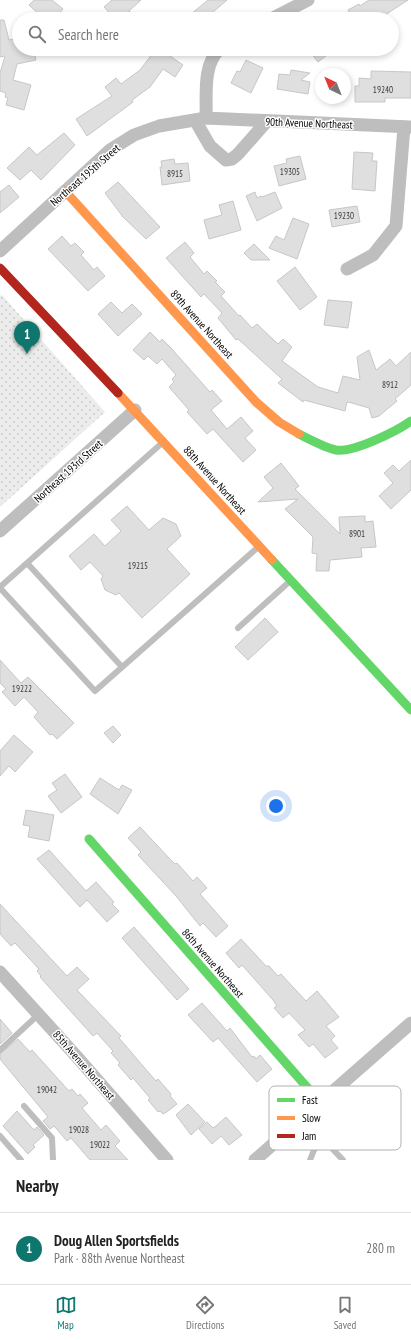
<!DOCTYPE html>
<html lang="en">
<head>
<meta charset="utf-8">
<style>
  :root { --surface:#fff; --page:#f6f6f6; --text:#222; --muted:#767676; --line:#e0e0e0; --accent:#0f766e }
  body { margin:0; font-family:"PT Sans Narrow",sans-serif; background:var(--page); color:var(--text) }
  .compass { position:absolute; left:315px; top:68px; width:36px; height:36px; border-radius:50%; background:var(--surface); box-shadow:0 2px 6px #0003; rotate:317deg }
  .you { position:absolute; left:276px; top:806px; width:14px; height:14px; margin:-10px; border:3px solid #fff; border-radius:50%; background:#1a73e8; box-shadow:0 0 0 6px #1a73e833 }
  .badge { display:grid; place-items:center; width:26px; height:26px; border-radius:50%; background:var(--accent); color:#fff; font-size:13px; font-weight:700 }
  .pin { position:absolute; translate:-50% -33px; filter:drop-shadow(0 1px 2px #0008) }
  .pin::after { content:''; position:absolute; top:21px; width:14px; height:12px; background:inherit; clip-path:polygon(0 0,100% 0,50% 100%) }
  .list { margin:0; padding:0; list-style:none }
  h2 { display:flex; justify-content:space-between; align-items:center; height:52px; margin:0; padding:0 16px; font-size:17px }
  h2 small { font-size:13px; font-weight:400; color:var(--muted) }
  .list li { display:grid; grid-template-columns:26px 1fr auto; gap:12px; align-items:center; box-sizing:border-box; height:72px; padding:0 16px; border-top:1px solid var(--line) }
  .list b { display:block; font-size:15px; white-space:nowrap }
  .list p { margin:0; font-size:13px; white-space:nowrap; color:var(--muted) }
  .list em { font-size:13px; font-style:normal; color:var(--muted) }
  .icon { flex:none; width:22px; height:22px; fill:none; stroke:currentColor; stroke-width:2; stroke-linecap:round; stroke-linejoin:round }
  .map { position:relative; flex:none; width:411px; height:1160px; overflow:hidden }
  .search { position:absolute; background:var(--surface); box-shadow:0 2px 6px #0003; left:12px; right:12px; top:12px; height:44px; display:flex; align-items:center; gap:10px; box-sizing:border-box; padding:0 14px; border-radius:22px; color:var(--muted); font-size:15px }
  .sheet { height:124px; background:var(--surface) }
  nav { display:flex; justify-content:space-around; align-items:center; box-sizing:border-box; height:56px; border-top:1px solid var(--line); background:var(--surface); font-size:11px; color:var(--muted) }
  nav a { display:grid; justify-items:center; gap:2px }
  nav .on { color:var(--accent) }
  .map>svg:first-child { display:block }
  .park { fill:url(#park-dots) }
  .building { fill:#dfdfdf; stroke:#c7c7c7 }
  .lines { fill:none; stroke-linecap:round; stroke-linejoin:round }
  .lane { stroke:#bebebe; stroke-width:6 }
  .street { stroke:#bebebe; stroke-width:13 }
  .fast { stroke:#63d668; stroke-width:9 }
  .slow { stroke:#ff974d; stroke-width:9 }
  .jam { stroke:#b3261e; stroke-width:9 }
  .labels { text-anchor:middle; stroke-width:3; stroke-linejoin:round; paint-order:stroke }
  .number-label { font-size:9px; fill:#383838 }
  .street-label { font-size:11px; fill:#000; stroke:#fff }
  .key { fill:#fff; stroke:#b2b2b2; stroke-width:1 }
  .key-label { font-size:11px; fill:#000 }
</style>
</head>
<body>
<div class="map">
<svg width="411" height="1160" viewBox="0 0 411 1160">
  <defs>
    <pattern id="park-dots" width="8" height="8" patternUnits="userSpaceOnUse"><rect width="8" height="8" fill="#ececec"/><path d="M2 2h.1M6 6h.1" fill="none" stroke="#c9c9c9" stroke-width="1.8" stroke-linecap="round"/></pattern>
  </defs>
  <rect width="100%" height="100%" fill="#fff"/>
  <path class="park" d="M 2,295 L 105,412 L 0,507 L 0,296 Z"/>
  <path class="building" d="M 34,0 L 52,0 L 63,9 L 55,18 L 52,15 L 47,19 L 44,19 L 29,5 Z
    M 112,0 L 141,0 L 129,11 L 131,13 L 124,19 L 115,19 L 104,7 Z
    M 208,0 L 227,0 L 205,19 L 185,19 Z
    M 369,0 L 408,0 L 379,19 L 353,19 L 348,10 L 359,4 L 360,6 Z
    M 0,20 L 4,20 L 9,40 L 19,38 L 19,49 L 33,49 L 36,60 L 17,64 L 13,80 L 31,85 L 24,110 L 6,105 L 8,98 L 5,97 L 6,93 L 0,91 L 0,73 L 5,56 L 0,57 Z
    M 156,49 L 160,49 L 183,65 L 175,77 L 163,69 L 150,87 L 132,100 L 133,102 L 87,136 L 76,119 L 112,96 L 105,87 L 116,78 L 121,84 L 140,70 Z
    M 308,49 L 335,49 L 318,62 Z
    M 246,60 L 263,68 L 251,93 L 231,83 L 237,71 L 240,72 Z
    M 291,70 L 310,73 L 301,80 L 310,82 L 308,94 L 277,89 L 279,74 L 290,75 Z
    M 371,71 L 411,72 L 411,98 L 385,98 L 385,102 L 355,102 L 355,86 L 359,86 L 359,78 L 371,79 Z
    M 64,133 L 75,145 L 41,180 L 31,170 L 20,180 L 7,168 L 29,147 L 37,155 Z
    M 354,152 L 373,153 L 372,161 L 377,161 L 375,191 L 352,189 Z
    M 300,156 L 306,179 L 279,186 L 274,166 L 287,163 L 286,159 Z
    M 174,159 L 175,164 L 188,163 L 190,181 L 162,185 L 160,167 L 162,167 L 161,161 Z
    M 118,182 L 160,227 L 146,239 L 123,217 L 105,193 Z
    M 9,185 L 19,197 L 0,213 L 0,192 Z
    M 255,192 L 257,198 L 261,196 L 262,197 L 275,192 L 282,208 L 257,221 L 246,196 Z
    M 233,201 L 241,230 L 209,239 L 204,220 L 222,215 L 219,205 Z
    M 357,206 L 360,222 L 332,227 L 329,210 Z
    M 293,218 L 309,224 L 297,259 L 269,248 L 276,236 L 284,240 Z
    M 62,236 L 71,246 L 75,243 L 84,252 L 81,255 L 94,270 L 97,267 L 105,276 L 88,291 L 48,249 Z
    M 185,242 L 194,253 L 190,257 L 204,274 L 207,271 L 217,281 L 215,282 L 225,292 L 221,296 L 239,316 L 240,315 L 252,328 L 257,324 L 278,344 L 283,339 L 292,347 L 282,361 L 318,387 L 338,393 L 343,376 L 360,380 L 357,357 L 369,350 L 376,370 L 390,359 L 396,366 L 411,352 L 411,385 L 395,399 L 397,401 L 379,416 L 372,418 L 369,408 L 352,403 L 347,402 L 345,411 L 304,400 L 303,402 L 278,383 L 282,379 L 238,339 L 236,340 L 218,318 L 222,313 L 204,294 L 201,297 L 166,258 Z
    M 254,244 L 270,260 L 251,260 L 244,253 Z
    M 295,267 L 317,297 L 300,310 L 277,281 Z
    M 328,300 L 352,302 L 348,328 L 324,325 Z
    M 111,302 L 122,313 L 132,304 L 142,314 L 118,336 L 98,314 Z
    M 150,332 L 160,342 L 162,339 L 171,348 L 210,392 L 212,390 L 222,401 L 211,410 L 227,429 L 241,417 L 253,431 L 245,438 L 256,450 L 243,462 L 213,429 L 207,434 L 187,412 L 189,410 L 169,387 L 174,382 L 172,379 L 176,375 L 162,359 L 157,364 L 148,356 L 144,360 L 133,350 Z
    M 411,460 L 411,490 L 391,509 L 379,496 L 393,483 L 384,473 L 393,465 L 399,471 Z
    M 281,463 L 299,486 L 295,489 L 340,534 L 339,517 L 365,516 L 365,522 L 373,521 L 376,547 L 361,548 L 362,557 L 330,560 L 329,571 L 316,571 L 317,554 L 312,553 L 313,537 L 285,509 L 298,499 L 258,502 L 273,488 L 264,477 Z
    M 127,506 L 149,530 L 163,518 L 176,524 L 181,536 L 167,549 L 190,574 L 142,618 L 119,593 L 116,595 L 105,590 L 101,579 L 103,576 L 90,562 L 81,570 L 69,556 L 94,534 L 105,546 L 121,531 L 111,520 Z
    M 265,618 L 278,632 L 248,660 L 235,647 Z
    M 0,660 L 21,683 L 28,677 L 74,723 L 57,739 L 52,734 L 50,735 L 34,717 L 38,712 L 24,697 L 15,706 L 2,692 L 6,689 L 0,683 Z
    M 113,726 L 121,735 L 113,743 L 104,733 Z
    M 14,735 L 33,752 L 15,772 L 9,766 L 0,776 L 0,751 Z
    M 65,774 L 82,797 L 61,813 L 48,796 L 57,790 L 52,783 Z
    M 100,778 L 119,790 L 122,785 L 132,790 L 118,814 L 90,794 Z
    M 26,810 L 54,815 L 49,841 L 28,837 L 30,826 L 23,825 Z
    M 140,827 L 170,859 L 175,864 L 177,863 L 193,881 L 197,877 L 207,888 L 200,894 L 228,926 L 216,937 L 203,923 L 200,926 L 176,896 L 138,855 L 141,852 L 128,838 Z
    M 49,850 L 86,891 L 96,882 L 114,902 L 112,904 L 119,911 L 107,922 L 87,900 L 80,907 L 37,859 Z
    M 0,904 L 67,976 L 77,967 L 89,979 L 77,990 L 121,1036 L 119,1038 L 149,1073 L 156,1081 L 158,1079 L 171,1094 L 170,1096 L 177,1104 L 168,1111 L 163,1114 L 160,1111 L 158,1112 L 148,1100 L 150,1098 L 133,1078 L 131,1080 L 118,1065 L 120,1063 L 111,1053 L 113,1051 L 97,1033 L 93,1036 L 40,977 L 41,976 L 37,971 L 39,969 L 15,943 L 11,946 L 0,934 Z
    M 134,927 L 189,989 L 177,1000 L 122,938 Z
    M 241,939 L 266,966 L 269,966 L 278,976 L 281,974 L 306,1001 L 317,991 L 339,1017 L 326,1026 L 335,1036 L 331,1040 L 338,1048 L 325,1058 L 313,1044 L 309,1047 L 298,1035 L 305,1030 L 289,1013 L 283,1018 L 274,1008 L 277,1006 L 273,1000 L 242,965 L 239,968 L 226,953 Z
    M 202,1003 L 227,1031 L 230,1028 L 252,1057 L 254,1056 L 256,1059 L 260,1055 L 272,1069 L 257,1082 L 218,1038 L 213,1042 L 188,1015 Z
    M 0,1019 L 12,1033 L 0,1044 Z
    M 18,1039 L 30,1052 L 32,1050 L 69,1091 L 72,1089 L 78,1096 L 80,1094 L 88,1103 L 82,1108 L 101,1130 L 106,1125 L 120,1141 L 115,1146 L 128,1160 L 90,1160 L 71,1138 L 67,1141 L 54,1126 L 50,1129 L 43,1121 L 48,1117 L 0,1059 L 0,1054 Z
    M 188,1104 L 205,1122 L 191,1135 L 176,1115 Z
    M 17,1111 L 34,1130 L 37,1127 L 44,1135 L 33,1145 L 35,1147 L 28,1154 L 3,1126 Z
    M 226,1117 L 242,1135 L 229,1145 L 221,1136 L 212,1144 L 199,1129 L 207,1122 L 213,1128 L 216,1126 Z"/>
  <g class="lines">
    <path class="lane" d="M 27,563 L 122,667
      M 0,587 L 162,443
      M 0,588 L 95,691 L 257,548
      M 238,628 L 289,582
      M 0,1050 L 39,1014
      M 24,1106 L 52,1138 L 53,1160
      M 303,1118 L 343,1160
      M 0,1136 L 21,1160
      M 310,1160 L 314,1150 L 324,1139"/>
    <path class="street" d="M 271,19 L 308,0
      M 206,118 L 411,127
      M 195,120 L 210,146 L 226,160 L 232,159 L 238,154 L 267,121
      M 0,251 L 110,150 L 134,135 L 159,126 L 206,118 C 207,97 202,64 220,49
      M 347,269 L 373,255 L 396,226 L 404,127
      M 0,531 L 135,410
      M 0,972 L 78,1058 L 167,1160
      M 255,1160 L 411,1023"/>
    <path class="fast" d="M 299,434 C 309,439 326,448 336,450 C 353,453 397,431 411,421
      M 272,560 L 411,710
      M 89,839 L 320,1102"/>
    <path class="slow" d="M 65,191 L 256,402 L 279,422 L 299,434
      M 118,393 L 272,560"/>
    <path class="jam" d="M 0,268 L 118,393"/>
  </g>
  <g class="labels">
    <g class="number-label">
      <text x="383" y="93">19240</text>
      <text x="290" y="175">19305</text>
      <text x="175" y="177">8915</text>
      <text x="344" y="219">19230</text>
      <text x="390" y="388">8912</text>
      <text x="357" y="537">8901</text>
      <text x="138" y="569">19215</text>
      <text x="22" y="692">19222</text>
      <text x="47" y="1093">19042</text>
      <text x="79" y="1133">19028</text>
      <text x="100" y="1148">19022</text>
    </g>
    <g class="street-label">
      <text transform="translate(309 123) rotate(2)" y="4">90th Avenue Northeast</text>
      <text transform="translate(85 175) rotate(-41)" y="4">Northeast 195th Street</text>
      <text transform="translate(202 324) rotate(48)" y="4">89th Avenue Northeast</text>
      <text transform="translate(68 471) rotate(-42)" y="4">Northeast 193rd Street</text>
      <text transform="translate(215 480) rotate(48)" y="4">88th Avenue Northeast</text>
      <text transform="translate(213 963) rotate(49)" y="4">86th Avenue Northeast</text>
      <text transform="translate(84 1065) rotate(49)" y="4">85th Avenue Northeast</text>
    </g>
  </g>
  <rect x="269" y="1086" width="132" height="64" rx="6" class="key"/>
  <rect x="277" y="1098" width="18" height="4" fill="#63d668"/>
  <rect x="277" y="1116" width="18" height="4" fill="#ff974d"/>
  <rect x="277" y="1134" width="18" height="4" fill="#b3261e"/>
  <g class="key-label">
    <text x="302" y="1104">Fast</text>
    <text x="302" y="1122">Slow</text>
    <text x="302" y="1140">Jam</text>
  </g>
</svg>
<svg class="compass" viewBox="-18 -18 36 36"><path d="M0-13l5 13h-10z" fill="#e53935"/><path d="M0 13l5-13h-10z" fill="#767676"/></svg>
<div class="you"></div>
<div class="pin badge" style="left:27px;top:354px">1</div>
<div class="search"><svg class="icon" aria-label="search" viewBox="0 0 24 24"><circle cx="10" cy="10" r="6"/><path d="M15 15l6 6"/></svg>Search here</div>
</div>
<section class="sheet">
<h2>Nearby<small></small></h2>
<ul class="list">
<li><span class="badge">1</span><div><b>Doug Allen Sportsfields</b><p>Park · 88th Avenue Northeast</p></div><em>280 m</em></li>
</ul>
</section>
<nav>
<a class="on"><svg class="icon" aria-label="map" viewBox="0 0 24 24"><path d="M3 6l6-2 6 2 6-2v14l-6 2-6-2-6 2zM9 4v14M15 6v14"/></svg>Map</a>
<a><svg class="icon" aria-label="directions" viewBox="0 0 24 24"><path d="M12 3l9 9-9 9-9-9zM9 14v-3h6M13 9l2 2-2 2"/></svg>Directions</a>
<a><svg class="icon" aria-label="saved" viewBox="0 0 24 24"><path d="M7 4h10v16l-5-4-5 4z"/></svg>Saved</a>
</nav>
</body>
</html>
